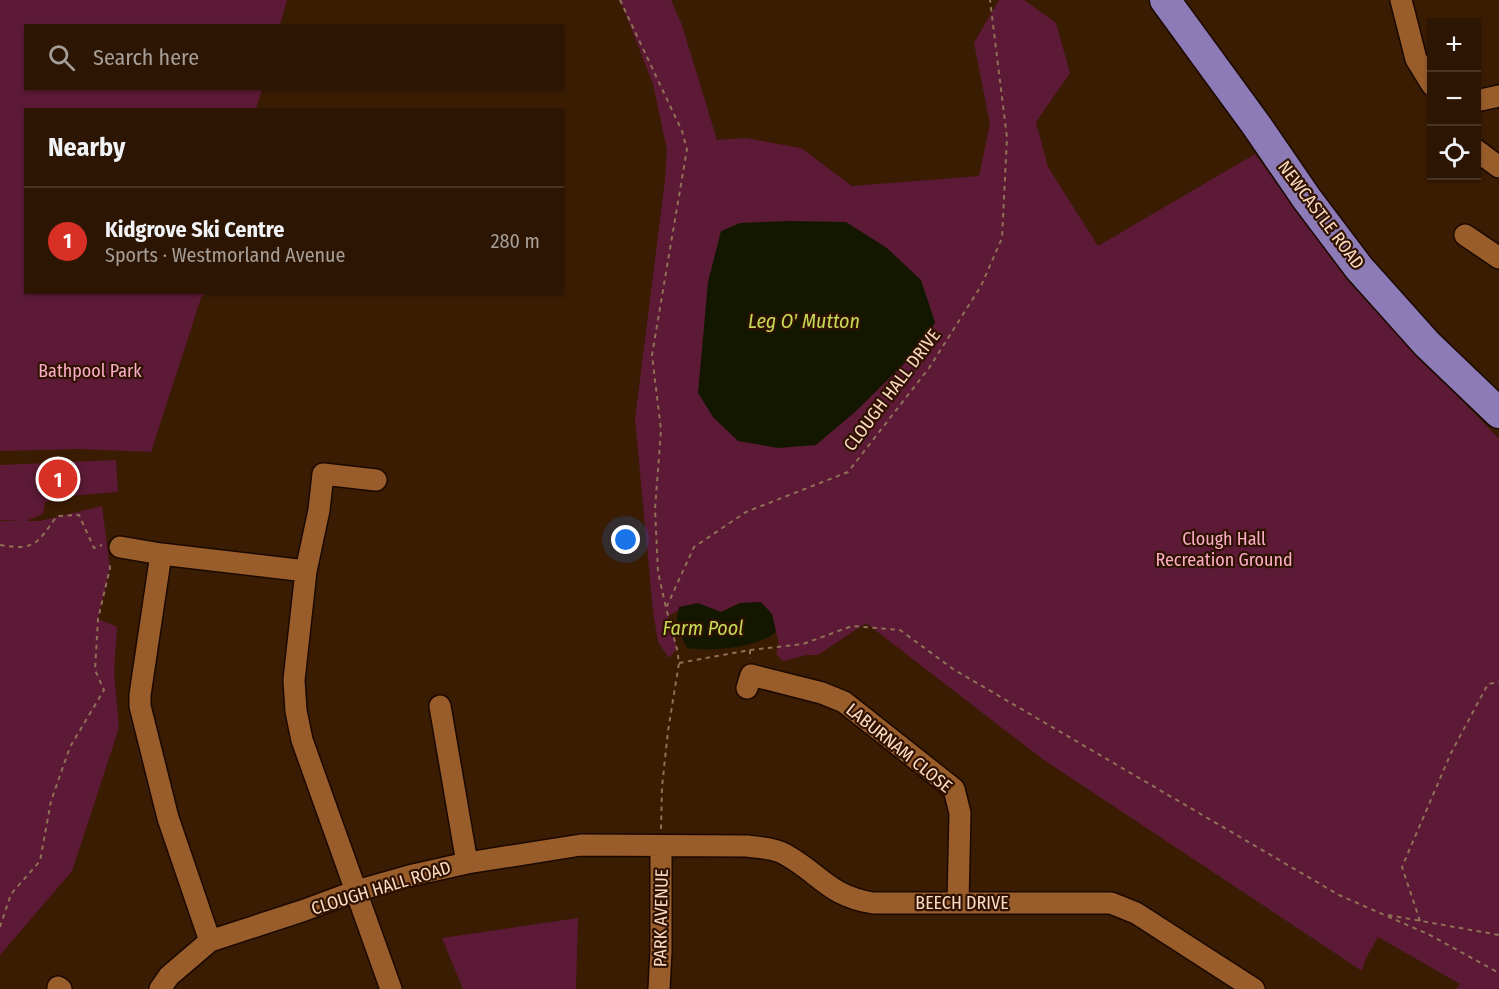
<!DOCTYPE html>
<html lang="en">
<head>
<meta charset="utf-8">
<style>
  :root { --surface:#2c1502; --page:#341e0c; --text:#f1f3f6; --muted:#a69f99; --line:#483424; --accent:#d93025 }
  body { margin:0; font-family:"Fira Sans Condensed",sans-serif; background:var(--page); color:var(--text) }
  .controls { position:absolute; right:18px; top:18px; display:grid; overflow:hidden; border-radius:0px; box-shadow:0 2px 4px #0004 }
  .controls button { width:54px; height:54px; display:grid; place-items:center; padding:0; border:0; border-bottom:2px solid var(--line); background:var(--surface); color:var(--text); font:30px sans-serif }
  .you { position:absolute; left:626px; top:540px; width:21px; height:21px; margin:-15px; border:4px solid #fff; border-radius:50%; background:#1a73e8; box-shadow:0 0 0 9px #1a73e833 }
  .badge { display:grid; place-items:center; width:39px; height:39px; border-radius:50%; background:var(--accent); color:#fff; font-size:20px; font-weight:700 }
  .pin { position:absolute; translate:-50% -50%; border:3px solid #fff; box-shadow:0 2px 6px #0006 }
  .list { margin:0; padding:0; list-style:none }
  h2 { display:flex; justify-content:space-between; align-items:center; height:78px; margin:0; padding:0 24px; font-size:26px }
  h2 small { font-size:20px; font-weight:400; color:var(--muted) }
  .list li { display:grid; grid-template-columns:39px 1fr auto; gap:18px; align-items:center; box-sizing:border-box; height:108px; padding:0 24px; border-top:2px solid var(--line) }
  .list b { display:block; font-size:22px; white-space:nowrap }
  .list p { margin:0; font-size:20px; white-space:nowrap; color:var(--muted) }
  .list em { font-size:20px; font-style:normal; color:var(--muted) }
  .icon { flex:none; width:33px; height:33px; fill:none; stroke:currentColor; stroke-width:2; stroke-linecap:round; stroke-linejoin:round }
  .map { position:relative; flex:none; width:1499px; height:989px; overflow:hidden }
  .search { position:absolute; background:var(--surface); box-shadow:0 2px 4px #0004; left:24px; top:24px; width:540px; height:66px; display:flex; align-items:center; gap:15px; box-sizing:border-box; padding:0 21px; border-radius:0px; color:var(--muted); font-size:22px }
  .panel { position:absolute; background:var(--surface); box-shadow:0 2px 4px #0004; left:24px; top:108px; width:540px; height:186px; border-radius:0px }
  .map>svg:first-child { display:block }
  .green { fill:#5c1a36 }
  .water { fill:#131700 }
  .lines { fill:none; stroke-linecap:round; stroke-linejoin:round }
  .minor-casing { stroke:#1b0900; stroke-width:24 }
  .highway-casing { stroke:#1b0900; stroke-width:33 }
  .path { stroke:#907057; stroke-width:2; stroke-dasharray:4.5 4.5; stroke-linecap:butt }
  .minor { stroke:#995d2c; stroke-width:21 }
  .highway { stroke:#8d7bb7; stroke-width:30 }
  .labels { text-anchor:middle; stroke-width:4.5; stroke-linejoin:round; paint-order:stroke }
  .street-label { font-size:18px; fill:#fcdac1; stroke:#301200 }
  .park-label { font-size:18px; fill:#fcaec8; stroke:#301200 }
  .water-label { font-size:20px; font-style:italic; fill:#c6db54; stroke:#301200 }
</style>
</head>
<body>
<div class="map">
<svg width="1499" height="989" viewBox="0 0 1499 989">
  <rect width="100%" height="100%" fill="#3a1c02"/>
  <path class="green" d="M 0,0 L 287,0 L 280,25 L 26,26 L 26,88 L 262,89 L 256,109 L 26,110 L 26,292 L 205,293 L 201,298 L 151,452 L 79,449 L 0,451 Z
    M 620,0 L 671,0 L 682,25 L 717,140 L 746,138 L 801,148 L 852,186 L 979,176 L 990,124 L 974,43 L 999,0 L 1024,0 L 1056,23 L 1070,73 L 1036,122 L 1048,167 L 1098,246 L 1255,154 L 1348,281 L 1499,439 L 1499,989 L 1456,989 L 1460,984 L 1378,937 L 1365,960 L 1362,971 L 1041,758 L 866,623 L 818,655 L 807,655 L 783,661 L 776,654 L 779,644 L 772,614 L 740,603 L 721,612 C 696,602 691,602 668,616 L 677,649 L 669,658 L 658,642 L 653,611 L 635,419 L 665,180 L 667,150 L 653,84 Z
    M 116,460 L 118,492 L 67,496 L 45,502 L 43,514 L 26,521 L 40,521 L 102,506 L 110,568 L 98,619 L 117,627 L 114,672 L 119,728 L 72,871 L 0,955 L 0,521 L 22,521 L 0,520 L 0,465 Z
    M 578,918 L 576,989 L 463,989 L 442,938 Z"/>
  <path class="water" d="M 790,221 L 846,222 L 887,248 L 921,280 L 935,322 L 924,344 L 855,412 L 816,445 L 778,448 L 738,441 L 713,417 L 698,393 L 708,282 L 721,231 L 740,223 Z
    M 761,602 L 772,614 L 776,632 C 757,648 711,652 687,648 L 676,625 L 679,607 L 698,603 L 721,612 L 740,603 Z"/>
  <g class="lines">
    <defs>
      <path id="minor" d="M 1401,0 L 1416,59 L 1432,85
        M 1476,101 L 1499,96
        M 1476,150 L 1499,167
        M 1465,235 L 1499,258
        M 376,480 L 323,474 L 319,510 L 306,571 L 294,680 L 296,711 L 302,740 L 391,989
        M 120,547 L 161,554 L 306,571
        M 161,554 L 140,695 L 140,706 L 168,818 L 210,941
        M 747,688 L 751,675 L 822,693 L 844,702 L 954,789 L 960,813 L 958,902
        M 440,706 L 467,863
        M 58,987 L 61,989
        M 160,989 L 169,976 L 210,941 L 302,911 L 356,891 L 409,876 L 467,863 L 581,845 L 747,846 C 761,848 776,848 788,856 C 822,876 830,896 873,903 L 1111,903 L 1136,913 L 1254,989
        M 659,989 L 661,951 L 661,846"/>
      <path id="highway" d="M 1165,0 L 1257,126 L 1307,199 L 1359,268 L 1427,344 L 1499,413"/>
    </defs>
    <use href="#minor" class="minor-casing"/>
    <use href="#highway" class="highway-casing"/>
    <path class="path" d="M 620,0 L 682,131 L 687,149 L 652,355 L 661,430 L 655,509 L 658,572 L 666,608
      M 0,545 C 36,551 37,543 57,516 L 79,515 L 94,548 L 102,545
      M 750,650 L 803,644 L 852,626 L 900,630 L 953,669 L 1339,895 L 1430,935 L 1499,973
      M 679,663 L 750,650 L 750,659
      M 661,829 L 662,787 L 668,731 L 679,663 L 677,649 L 666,608 L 694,547 L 746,512 L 848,472 L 929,368 L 981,286 L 1002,238 L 1007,138 L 990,0
      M 1388,915 L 1499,935
      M 1420,921 L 1402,867 L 1451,753 L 1488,684 L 1499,682
      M 0,927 L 11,894 L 40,861 L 51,801 L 70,747 L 104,690 L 95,670 L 98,619 L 110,568 L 109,561"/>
    <use href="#minor" class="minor"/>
    <use href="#highway" class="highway"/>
  </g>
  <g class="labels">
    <g class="street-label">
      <text transform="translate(1321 215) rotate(53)" y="6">NEWCASTLE ROAD</text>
      <text transform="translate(892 390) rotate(-53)" y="6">CLOUGH HALL DRIVE</text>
      <text transform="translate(899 748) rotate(39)" y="6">LABURNAM CLOSE</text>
      <text transform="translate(381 888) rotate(-17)" y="6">CLOUGH HALL ROAD</text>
      <text x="962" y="909">BEECH DRIVE</text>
      <text transform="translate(661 918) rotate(-89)" y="6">PARK AVENUE</text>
    </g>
    <g class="park-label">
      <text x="90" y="377">Bathpool Park</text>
      <text x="1224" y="545">Clough Hall<tspan x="1224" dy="21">Recreation Ground</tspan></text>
    </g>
    <g class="water-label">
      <text x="804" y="328">Leg O' Mutton</text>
      <text x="703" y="635">Farm Pool</text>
    </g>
  </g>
</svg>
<div class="controls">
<button>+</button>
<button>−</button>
<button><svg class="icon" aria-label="locate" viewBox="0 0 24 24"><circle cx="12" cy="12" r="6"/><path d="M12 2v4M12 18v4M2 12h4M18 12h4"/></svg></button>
</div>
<div class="you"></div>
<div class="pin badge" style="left:58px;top:479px">1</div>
<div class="search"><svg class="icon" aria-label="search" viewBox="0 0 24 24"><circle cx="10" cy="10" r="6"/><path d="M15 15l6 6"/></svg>Search here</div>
<section class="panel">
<h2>Nearby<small></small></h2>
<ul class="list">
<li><span class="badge">1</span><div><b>Kidgrove Ski Centre</b><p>Sports · Westmorland Avenue</p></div><em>280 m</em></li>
</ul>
</section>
</div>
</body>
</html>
